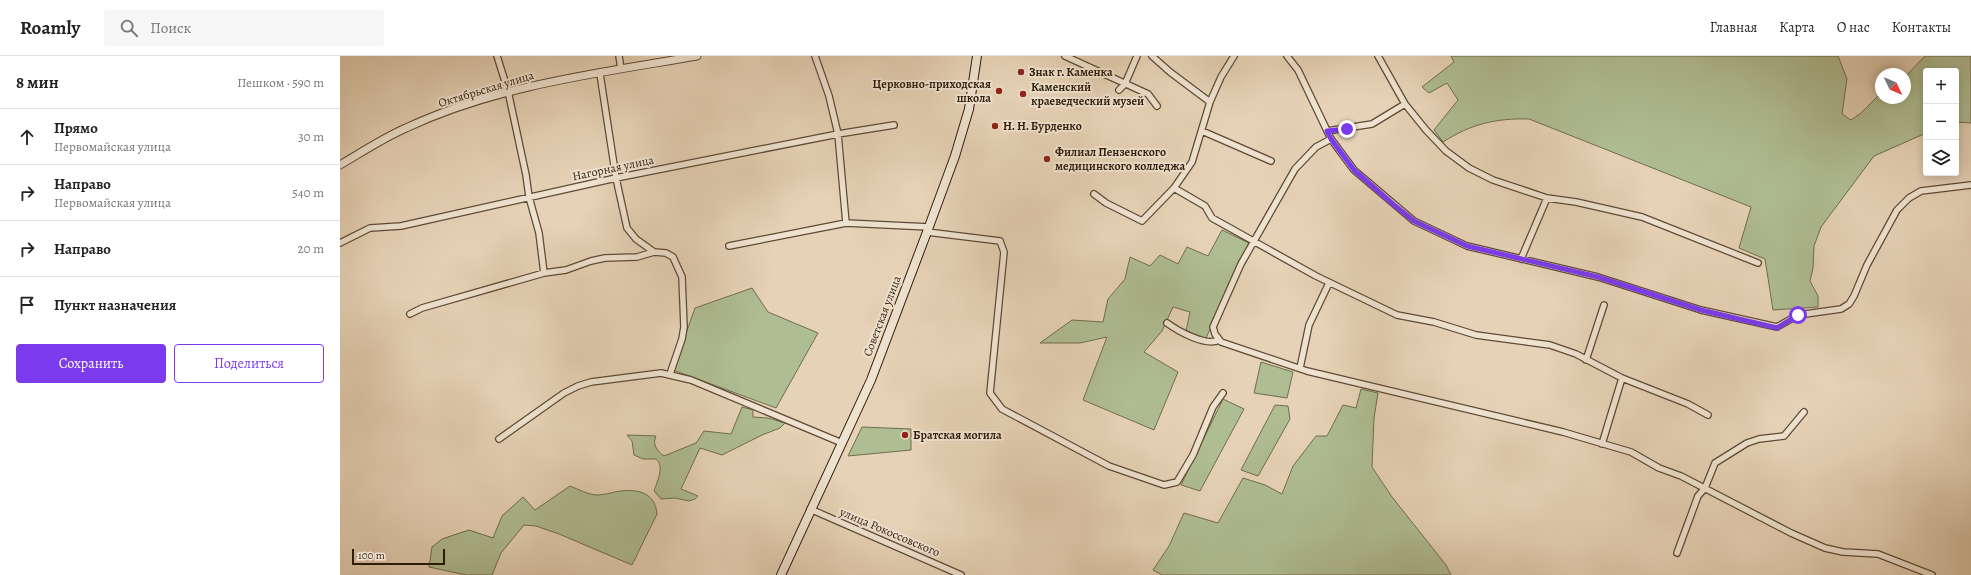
<!DOCTYPE html>
<html lang="ru">
<head>
<meta charset="utf-8">
<style>
  :root { --surface:#fff; --page:#f6f6f6; --text:#222; --muted:#767676; --line:#e0e0e0; --accent:#7c3aed }
  body { margin:0; font-family:Alegreya,serif; background:var(--page); color:var(--text) }
  .controls { position:absolute; right:12px; top:12px; display:grid; overflow:hidden; border-radius:4px; box-shadow:0 2px 10px #0003 }
  .controls button { width:36px; height:36px; display:grid; place-items:center; padding:0; border:0; border-bottom:1px solid var(--line); background:var(--surface); color:var(--text); font:20px sans-serif }
  .compass { position:absolute; left:1535px; top:12px; width:36px; height:36px; border-radius:50%; background:var(--surface); box-shadow:0 2px 10px #0003; rotate:134deg }
  .scale { position:absolute; left:12px; bottom:10px; width:93px; box-sizing:border-box; padding-left:4px; border:2px solid #301d08; border-top:0; font-size:11px; line-height:14px; white-space:nowrap; color:#301d08; -webkit-text-stroke:3px #efe2d0; paint-order:stroke }
  .stop { position:absolute; width:12px; height:12px; margin:-9px; border:3px solid #7c3aed; border-radius:50%; background:#fff }
  .stop.end { background:#7c3aed; border-color:#fff; box-shadow:0 1px 4px #0008 }
  .list { margin:0; padding:0; list-style:none }
  h2 { display:flex; justify-content:space-between; align-items:center; height:52px; margin:0; padding:0 16px; font-size:17px }
  h2 small { font-size:13px; font-weight:400; color:var(--muted) }
  .list li { display:grid; grid-template-columns:26px 1fr auto; gap:12px; align-items:center; box-sizing:border-box; height:56px; padding:0 16px; border-top:1px solid var(--line) }
  .list b { display:block; font-size:15px; white-space:nowrap }
  .list p { margin:0; font-size:13px; white-space:nowrap; color:var(--muted) }
  .list em { font-size:13px; font-style:normal; color:var(--muted) }
  .actions { display:flex; gap:8px; padding:12px 16px }
  .actions a { flex:1; padding:9px 0; border:1px solid var(--accent); border-radius:4px; text-align:center; font-size:14px; color:var(--accent) }
  .actions .main { background:var(--accent); color:#fff }
  .icon { flex:none; width:22px; height:22px; fill:none; stroke:currentColor; stroke-width:2; stroke-linecap:round; stroke-linejoin:round }
  .map { position:relative; flex:none; width:1631px; height:519px; overflow:hidden }
  header { display:flex; align-items:center; gap:24px; box-sizing:border-box; height:56px; padding:0 20px; background:var(--surface); border-bottom:1px solid var(--line) }
  header strong { font-size:19px }
  nav { display:flex; gap:22px; margin-inline-start:auto; font-size:14px }
  .search { width:280px; height:36px; background:var(--page); display:flex; align-items:center; gap:10px; box-sizing:border-box; padding:0 14px; border-radius:4px; color:var(--muted); font-size:15px }
  main { display:flex }
  aside { flex:1; background:var(--surface) }
  .map>svg:first-child { display:block }
  .green { fill:#afbd92; stroke:#706d4d }
  .lines { fill:none; stroke-linecap:round; stroke-linejoin:round }
  .minor-casing { stroke:#5e4a34; stroke-width:8 }
  .tertiary-casing { stroke:#5e4a34; stroke-width:9 }
  .secondary-casing { stroke:#301d08; stroke-width:10 }
  .minor { stroke:#efe2d0; stroke-width:5.5 }
  .tertiary { stroke:#efe2d0; stroke-width:7 }
  .secondary { stroke:#efe2d0; stroke-width:8 }
  .route { stroke:#7c3aed; stroke-width:5 }
  .poi-dot { fill:#8f2418; stroke:#efe2d0; stroke-width:1.5 }
  .labels { text-anchor:middle; stroke-width:4; stroke-linejoin:round; paint-order:stroke }
  .poi-label { font-size:12px; font-weight:bold; fill:#301d08; stroke:#efe2d0; text-anchor:start }
  .street-label { font-size:12px; fill:#301d08; stroke:#efe2d0 }
</style>
</head>
<body>
<header>
<strong>Roamly</strong>
<div class="search"><svg class="icon" aria-label="search" viewBox="0 0 24 24"><circle cx="10" cy="10" r="6"/><path d="M15 15l6 6"/></svg>Поиск</div>
<nav><a>Главная</a><a>Карта</a><a>О нас</a><a>Контакты</a></nav>
</header>
<main>
<aside>
<h2>8 мин<small>Пешком · 590 m</small></h2>
<ul class="list">
<li><svg class="icon" aria-label="ahead" viewBox="0 0 24 24"><path d="M12 20V5M6 11l6-6 6 6"/></svg><div><b>Прямо</b><p>Первомайская улица</p></div><em>30 m</em></li>
<li><svg class="icon" aria-label="right" viewBox="0 0 24 24"><path d="M7 20v-9h11M14 6l5 5-5 5"/></svg><div><b>Направо</b><p>Первомайская улица</p></div><em>540 m</em></li>
<li><svg class="icon" aria-label="right" viewBox="0 0 24 24"><path d="M7 20v-9h11M14 6l5 5-5 5"/></svg><div><b>Направо</b></div><em>20 m</em></li>
<li><svg class="icon" aria-label="arrive" viewBox="0 0 24 24"><path d="M6 21V4h12l-3 4 3 4H6"/></svg><div><b>Пункт назначения</b></div></li>
</ul>
<div class="actions"><a class="main">Сохранить</a><a>Поделиться</a></div>
</aside>
<div class="map">
<svg width="1631" height="519" viewBox="0 0 1631 519">
  <rect width="100%" height="100%" fill="#e6d2b6"/>
  <filter id="stains"><feTurbulence type="fractalNoise" baseFrequency=".005" numOctaves="4"/><feColorMatrix values="0 0 0 0 .2 0 0 0 0 .09 0 0 0 0 .02 0 0 0 .5 -.17"/></filter>
  <radialGradient id="worn" r=".72"><stop offset=".6" stop-color="#630" stop-opacity="0"/><stop offset="1" stop-color="#630" stop-opacity=".3"/></radialGradient>
  <path class="green" d="M 1111,0 L 1498,0 L 1507,23 L 1502,58 L 1511,64 L 1521,57 L 1541,37 L 1541,42 L 1565,42 L 1565,21 L 1585,0 L 1631,0 L 1631,67 L 1616,66 L 1616,15 L 1586,15 L 1586,77 L 1534,100 L 1481,171 L 1474,190 L 1473,212 L 1470,225 L 1478,240 L 1478,251 L 1433,254 L 1425,203 L 1399,192 L 1411,151 L 1189,63 C 1156,62 1131,68 1103,86 L 1094,74 L 1118,44 L 1107,27 L 1089,37 L 1082,31 L 1114,6 Z
    M 882,174 L 909,187 L 866,282 L 846,275 L 850,256 L 833,251 L 822,275 L 804,296 L 838,316 L 814,374 L 743,344 L 767,281 L 740,287 L 700,287 L 732,264 L 763,266 L 768,243 L 785,223 L 790,201 L 810,210 L 820,199 L 838,208 L 847,191 L 868,200 Z
    M 412,232 L 428,256 L 478,277 L 436,352 L 333,314 L 355,252 Z
    M 921,306 L 953,316 L 947,342 L 914,337 Z
    M 1021,333 L 1038,337 L 1034,362 L 1032,411 L 1052,441 L 1106,509 L 1111,519 L 822,519 L 813,514 L 829,490 L 844,457 L 878,467 L 903,422 L 925,429 L 942,438 L 953,410 L 976,380 L 987,380 L 1003,349 L 1016,352 Z
    M 883,343 L 904,353 L 860,435 L 841,429 Z
    M 935,349 L 948,350 L 950,363 L 918,420 L 901,414 Z
    M 402,351 L 413,354 L 413,361 L 428,362 L 445,367 L 440,372 L 422,379 L 382,399 L 360,392 L 341,433 L 358,440 L 355,443 L 349,445 L 335,442 L 321,443 L 314,435 C 317,426 325,410 316,403 L 303,403 L 294,399 L 292,385 L 287,379 L 316,380 C 312,388 317,395 324,400 L 356,387 L 364,375 L 391,378 Z
    M 522,371 L 571,373 L 571,394 L 508,400 Z
    M 230,430 C 238,433 249,439 257,439 C 263,439 270,437 275,436 C 295,432 315,435 317,458 L 292,509 L 219,478 L 196,470 L 184,469 L 161,497 L 152,519 L 126,519 L 89,511 L 92,491 L 102,483 L 129,474 L 153,482 L 162,460 L 183,441 L 195,454 Z"/>
  <g class="lines">
    <defs>
      <path id="minor" d="M 157,0 L 168,35 L 186,119 L 189,141 L 199,177 L 204,217
        M 279,0 L 281,13
        M 475,0 L 489,40 L 498,78 L 506,167
        M 725,0 L 808,38 L 817,50
        M 812,0 L 830,16 L 870,46
        M 947,0 L 958,14 L 991,83 L 1014,114 L 1074,165 L 1127,190 L 1258,221 L 1361,254 L 1437,271 L 1458,259 L 1501,253 L 1509,248 L 1514,240 L 1527,209 L 1557,154 L 1569,142 L 1581,135 L 1631,129
        M 1038,0 L 1065,48 L 1086,74 L 1106,95 L 1129,112 L 1153,124 L 1207,142 L 1236,146 L 1302,161 L 1418,207
        M 260,18 L 276,122 L 287,172 L 296,183 L 314,196
        M 779,34 L 785,28 L 797,0
        M 862,75 L 931,105
        M 987,75 L 1032,68 L 1065,48
        M 991,83 L 976,91 L 955,113 L 901,208 L 873,271 L 875,278 L 881,286 L 967,315 L 1223,376 L 1291,396 L 1319,412 L 1341,420 L 1451,477 L 1485,492 L 1503,496 L 1538,498 L 1592,519
        M 834,132 L 865,150 L 872,162 L 976,220 L 1057,259 L 1094,266 L 1136,279 L 1210,289 L 1236,298 L 1282,322 L 1348,348 L 1368,359
        M 754,138 L 766,147 L 802,165 L 834,132 L 852,106 L 870,46 L 881,21 L 894,0
        M 587,176 L 660,185 L 664,196 L 650,337 L 662,353 L 769,410 L 824,429 L 837,426 L 853,399 L 873,351 L 883,337
        M 0,187 L 30,172 L 61,170 L 276,122 L 498,78 L 554,69
        M 389,190 L 506,167 L 589,171
        M 1181,203 L 1207,142
        M 70,258 L 82,252 L 204,217 L 226,214 L 251,205 L 265,202 L 297,201 L 314,196 L 326,197 L 333,201 L 342,221 L 344,271 L 342,283 L 330,318
        M 827,267 C 838,275 866,291 879,284
        M 1246,304 L 1264,249
        M 960,312 L 969,269 L 989,227
        M 159,383 L 224,337 L 238,330 L 251,326 L 321,317 L 351,324 L 502,387
        M 1262,388 L 1282,322
        M 470,453 L 621,519
        M 1337,497 L 1358,440 L 1365,432 L 1375,407 L 1407,387 L 1419,383 L 1444,380 L 1464,356"/>
      <path id="tertiary" d="M 0,109 C 22,96 43,82 66,72 C 158,29 259,17 357,0"/>
      <path id="secondary" d="M 441,519 L 531,324 L 587,176 L 615,100 L 629,53 L 637,0"/>
    </defs>
    <use href="#minor" class="minor-casing"/>
    <use href="#tertiary" class="tertiary-casing"/>
    <use href="#secondary" class="secondary-casing"/>
    <use href="#minor" class="minor"/>
    <use href="#tertiary" class="tertiary"/>
    <use href="#secondary" class="secondary"/>
  </g>
  <g class="lines">
    <path class="route" d="M 1007,73 L 987,75 L 991,83 L 1014,114 L 1054,149 L 1074,165 L 1127,190 L 1258,221 L 1361,254 L 1437,272 L 1458,259"/>
  </g>
  <g class="poi-dot">
    <circle cx="681" cy="16" r="4"/>
    <circle cx="659" cy="35" r="4"/>
    <circle cx="683" cy="38" r="4"/>
    <circle cx="655" cy="70" r="4"/>
    <circle cx="707" cy="103" r="4"/>
    <circle cx="565" cy="379" r="4"/>
  </g>
  <g class="labels">
    <g class="poi-label">
      <text x="689" y="20">Знак г. Каменка</text>
      <text x="651" y="32" text-anchor="end">Церковно-приходская<tspan x="651" dy="14">школа</tspan></text>
      <text x="691" y="35">Каменский<tspan x="691" dy="14">краеведческий музей</tspan></text>
      <text x="663" y="74">Н. Н. Бурденко</text>
      <text x="715" y="100">Филиал Пензенского<tspan x="715" dy="14">медицинского колледжа</tspan></text>
      <text x="573" y="383">Братская могила</text>
    </g>
    <g class="street-label">
      <text transform="translate(146 33) rotate(-17)" y="4">Октябрьская улица</text>
      <text transform="translate(273 112) rotate(-12)" y="4">Нагорная улица</text>
      <text transform="translate(542 260) rotate(-69)" y="4">Советская улица</text>
      <text transform="translate(550 476) rotate(23)" y="4">улица Рокоссовского</text>
    </g>
  </g>
  <rect width="100%" height="100%" filter="url(#stains)"/>
  <rect width="100%" height="100%" fill="url(#worn)"/>
</svg>
<div class="controls">
<button>+</button>
<button>−</button>
<button><svg class="icon" aria-label="layers" viewBox="0 0 24 24"><path d="M12 4l9 5-9 5-9-5zM3 14l9 5 9-5"/></svg></button>
</div>
<svg class="compass" viewBox="-18 -18 36 36"><path d="M0-13l5 13h-10z" fill="#e53935"/><path d="M0 13l5-13h-10z" fill="#767676"/></svg>
<div class="scale">100 m</div>
<div class="stop" style="left:1458px;top:259px"></div>
<div class="stop end" style="left:1007px;top:73px"></div>
</div>
</main>
</body>
</html>
